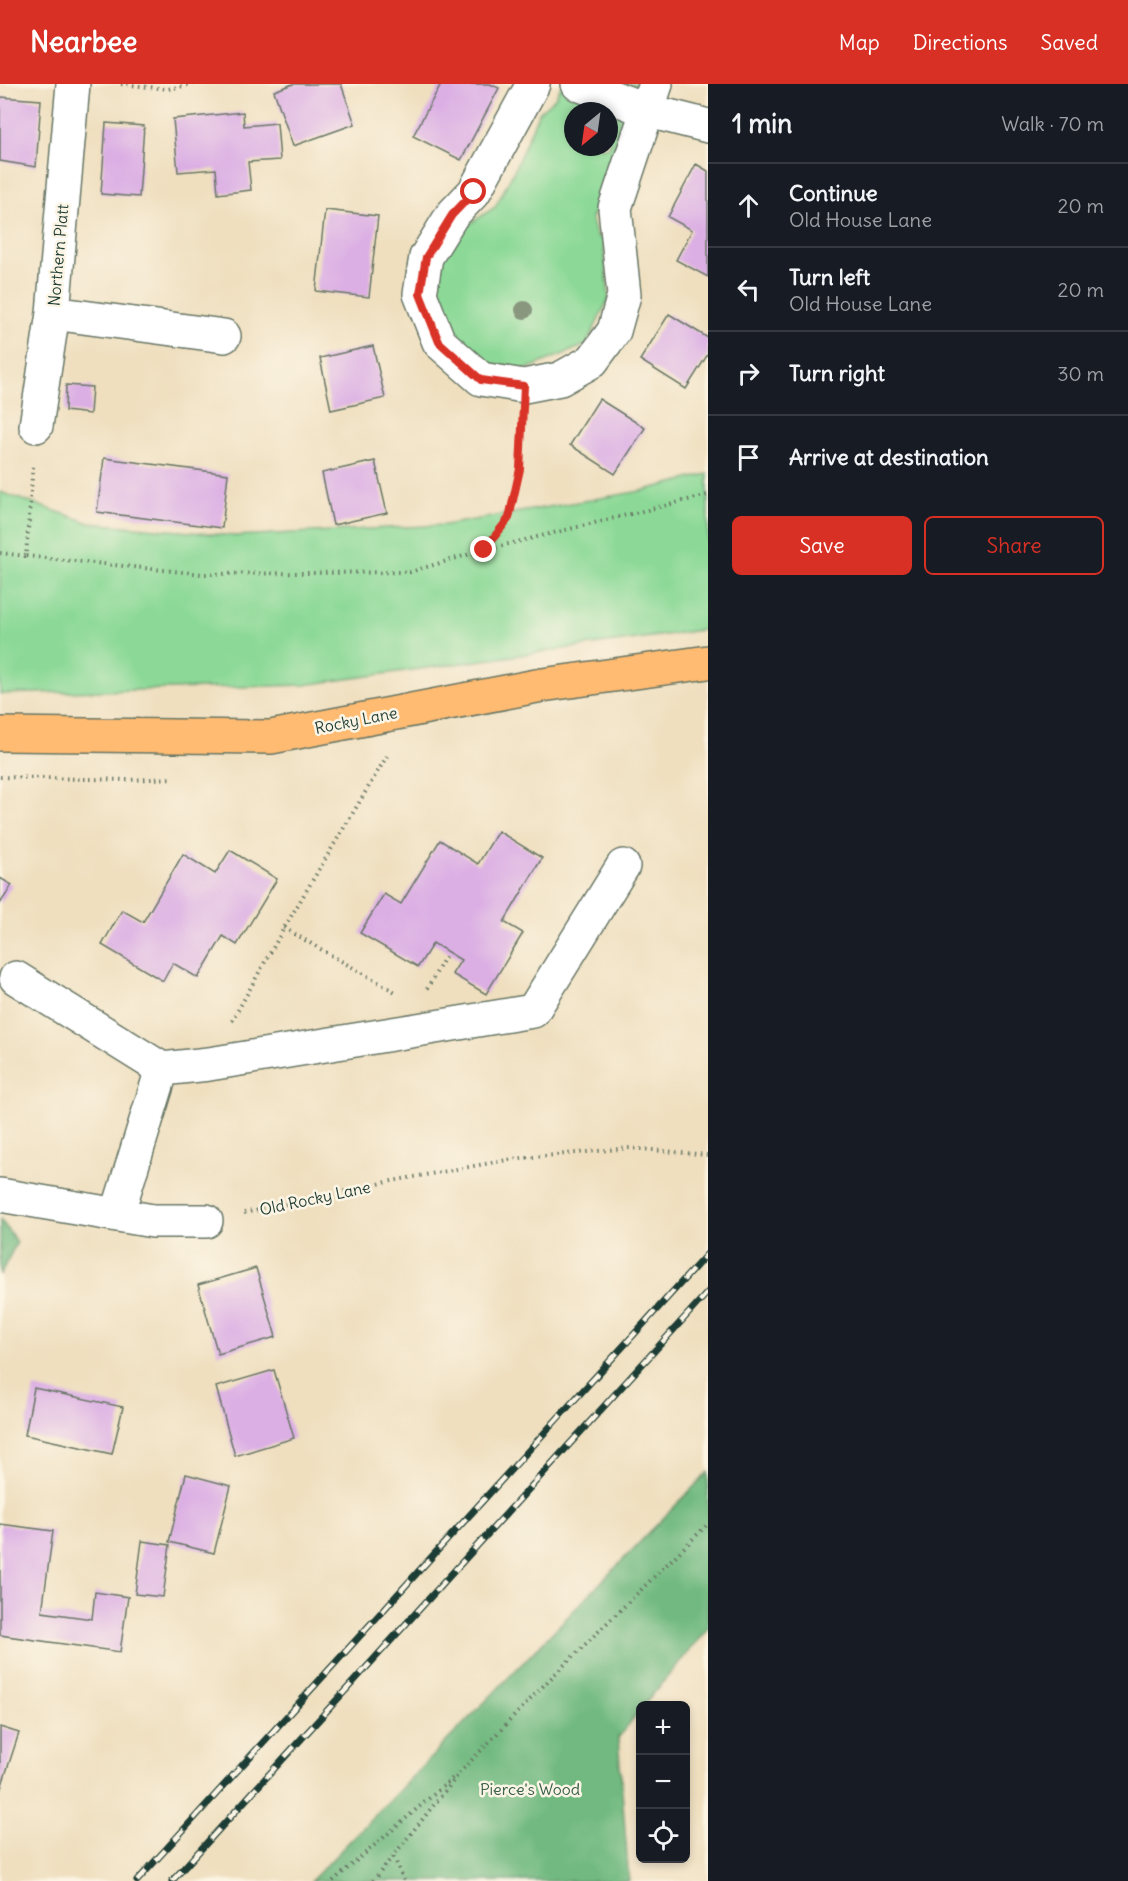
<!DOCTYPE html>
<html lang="en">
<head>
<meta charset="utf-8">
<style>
  :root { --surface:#171b24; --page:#20242c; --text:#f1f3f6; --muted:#9ea1a6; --line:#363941; --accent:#d93025 }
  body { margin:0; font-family:Delius,sans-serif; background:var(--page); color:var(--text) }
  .controls { position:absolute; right:18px; bottom:18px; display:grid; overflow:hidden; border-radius:9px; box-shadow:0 3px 9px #0003 }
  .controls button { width:54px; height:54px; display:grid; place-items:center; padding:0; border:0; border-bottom:2px solid var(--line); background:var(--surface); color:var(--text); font:30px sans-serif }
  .compass { position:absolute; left:564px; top:18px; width:54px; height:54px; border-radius:50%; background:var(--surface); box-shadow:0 3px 9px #0003; rotate:209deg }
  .stop { position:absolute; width:18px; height:18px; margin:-14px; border:4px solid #d93025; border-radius:50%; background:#fff }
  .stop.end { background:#d93025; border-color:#fff; box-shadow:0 2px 6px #0008 }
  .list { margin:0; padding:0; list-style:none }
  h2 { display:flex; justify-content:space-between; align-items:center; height:78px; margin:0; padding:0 24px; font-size:26px }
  h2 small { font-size:20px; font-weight:400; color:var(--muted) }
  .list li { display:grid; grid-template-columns:39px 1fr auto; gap:18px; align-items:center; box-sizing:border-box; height:84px; padding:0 24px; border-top:2px solid var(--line) }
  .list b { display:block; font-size:22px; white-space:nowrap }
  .list p { margin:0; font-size:20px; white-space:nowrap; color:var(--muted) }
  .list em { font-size:20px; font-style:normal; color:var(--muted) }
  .actions { display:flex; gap:12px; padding:18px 24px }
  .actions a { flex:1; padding:14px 0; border:2px solid var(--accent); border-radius:9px; text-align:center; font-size:21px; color:var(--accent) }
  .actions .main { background:var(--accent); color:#fff }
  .icon { flex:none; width:33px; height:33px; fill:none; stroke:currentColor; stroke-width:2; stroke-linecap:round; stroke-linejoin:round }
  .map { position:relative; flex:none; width:708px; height:1797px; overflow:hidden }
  header { display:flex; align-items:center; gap:36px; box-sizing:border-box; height:84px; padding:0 30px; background:var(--accent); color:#fff }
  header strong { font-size:28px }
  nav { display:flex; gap:33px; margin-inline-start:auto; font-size:21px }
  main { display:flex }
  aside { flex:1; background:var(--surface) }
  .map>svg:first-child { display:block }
  .green { fill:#8cd997; stroke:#568b66; stroke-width:1.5; fill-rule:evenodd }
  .forest { fill:#71b980; stroke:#487b5a; stroke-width:1.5 }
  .building { fill:#dbafe4 }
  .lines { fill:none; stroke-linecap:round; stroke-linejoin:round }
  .minor-casing { stroke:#687665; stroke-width:36 }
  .highway-casing { stroke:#687665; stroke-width:36 }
  .path { stroke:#687665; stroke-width:4; stroke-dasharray:1.5 4.5; stroke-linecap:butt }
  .minor { stroke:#fff; stroke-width:33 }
  .highway { stroke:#ffbb71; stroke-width:33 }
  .rail-casing { stroke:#1f3d34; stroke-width:7 }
  .rail { stroke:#fcf5e5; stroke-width:4.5; stroke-dasharray:14; stroke-linecap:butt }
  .tree { fill:#89977e }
  .route { stroke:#d93025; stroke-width:8 }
  .labels { text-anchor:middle; stroke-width:5; stroke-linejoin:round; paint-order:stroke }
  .street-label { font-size:16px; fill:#1f3d34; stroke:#fcf5e5 }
  .park-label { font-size:16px; fill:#355c48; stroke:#fcf5e5 }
</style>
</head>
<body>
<header>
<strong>Nearbee</strong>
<nav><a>Map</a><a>Directions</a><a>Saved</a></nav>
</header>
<main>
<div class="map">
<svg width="708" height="1797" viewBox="0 0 708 1797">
  <rect width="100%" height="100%" fill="#fcf5e5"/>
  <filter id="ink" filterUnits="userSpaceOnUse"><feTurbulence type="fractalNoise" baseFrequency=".0167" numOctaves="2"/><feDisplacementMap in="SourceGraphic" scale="12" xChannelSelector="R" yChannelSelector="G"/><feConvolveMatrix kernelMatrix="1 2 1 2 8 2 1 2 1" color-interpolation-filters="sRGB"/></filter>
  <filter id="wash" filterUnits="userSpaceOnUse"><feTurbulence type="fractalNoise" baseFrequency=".008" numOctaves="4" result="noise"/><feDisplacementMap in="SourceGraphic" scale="24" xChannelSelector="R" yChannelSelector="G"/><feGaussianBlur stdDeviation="1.35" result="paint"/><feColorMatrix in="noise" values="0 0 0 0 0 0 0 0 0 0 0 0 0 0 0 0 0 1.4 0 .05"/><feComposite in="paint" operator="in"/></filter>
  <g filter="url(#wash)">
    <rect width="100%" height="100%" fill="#efdfbf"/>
    <path class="green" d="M 562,0 L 641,0 L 612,99 L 591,133 L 596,151 L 603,157 L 609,214 L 586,261 L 524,286 L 485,280 L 451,250 L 437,211 L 439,176 L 465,143 L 495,123 L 513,89 L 539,28 L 555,14 ZM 573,27 L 609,27 L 609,63 L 573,63 Z
      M 708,390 L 708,545 L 304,601 L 0,610 L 0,408 L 90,439 L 235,452 L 445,441 L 641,407 Z"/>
    <path class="forest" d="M 0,1135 L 17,1158 L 0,1191 Z
      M 708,1388 L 708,1544 L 644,1621 L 640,1622 L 640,1626 L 618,1654 L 629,1797 L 311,1797 Z"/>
    <g id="blocks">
      <path class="building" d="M 293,0 L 341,0 L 355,40 L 293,62 L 274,7 Z
        M 441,0 L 490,0 L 499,4 L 461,76 L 413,52 Z
        M 0,13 L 41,16 L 36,83 L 0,77 Z
        M 243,28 L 244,42 L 277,39 L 280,76 L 248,78 L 251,106 L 218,110 L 216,85 L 178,88 L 173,35 Z
        M 106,39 L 144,42 L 139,113 L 101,110 Z
        M 696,80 L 708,87 L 708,193 L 676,176 L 692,146 L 668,133 Z
        M 325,126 L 378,132 L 369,213 L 316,207 Z
        M 669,230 L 708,254 L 708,270 L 686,305 L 640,276 Z
        M 373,262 L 385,314 L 331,326 L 320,274 Z
        M 66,301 L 92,303 L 90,330 L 65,327 Z
        M 599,315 L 645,344 L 615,390 L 570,361 Z
        M 104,374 L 228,390 L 222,444 L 97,428 Z
        M 375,377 L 387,429 L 333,441 L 322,389 Z
        M 498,747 L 542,774 L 504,838 L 523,849 L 486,910 L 452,890 L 461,876 L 433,859 L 418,883 L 360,849 L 384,810 L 401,820 L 440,756 L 478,780 Z
        M 230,766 L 277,795 L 237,861 L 223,852 L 198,894 L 173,879 L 163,897 L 102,861 L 122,826 L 143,838 L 183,770 L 215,790 Z
        M 0,794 L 12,801 L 0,820 Z
        M 256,1184 L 276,1253 L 218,1270 L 198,1201 Z
        M 274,1286 L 294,1354 L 235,1372 L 216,1303 Z
        M 34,1304 L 123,1323 L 112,1370 L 25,1351 Z
        M 186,1390 L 231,1402 L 214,1469 L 169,1458 Z
        M 0,1440 L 53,1447 L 42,1528 L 92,1535 L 95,1508 L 128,1513 L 120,1568 L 0,1551 Z
        M 142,1457 L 170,1461 L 163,1513 L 135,1510 Z
        M 0,1643 L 19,1649 L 0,1707 Z"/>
    </g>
  </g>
  <g filter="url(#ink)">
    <use href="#blocks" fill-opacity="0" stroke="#687665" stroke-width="1.5"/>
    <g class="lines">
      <defs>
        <path id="minor" d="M 533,0 L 474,108 L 452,131 L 426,173 L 420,210 L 439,258 L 481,295 L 524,302 L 560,295 L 592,277 L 614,247 L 624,211 L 615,124 L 656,0
          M 578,0 L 649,27 L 708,42
          M 53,229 L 224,252
          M 36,342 L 53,229 L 73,0
          M 16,894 L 162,985 L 209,980 L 533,927 L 623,782
          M 0,1111 L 153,1137 L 206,1137
          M 117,1131 L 162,985"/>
        <path id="highway" d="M 0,650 L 271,653 L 542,601 L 708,578"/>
      </defs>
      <use href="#minor" class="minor-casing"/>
      <use href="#highway" class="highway-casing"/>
      <path class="path" d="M 121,0 L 168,5 L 193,0
        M 485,465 L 509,434 L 520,385 L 522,341
        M 0,469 L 26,472 L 33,380
        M 26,472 L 202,490 L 410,488 L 484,466 L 708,411
        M 0,693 L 128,696 L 173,694
        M 284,844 L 397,909
        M 427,905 L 448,868
        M 232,937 L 284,844 L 387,672
        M 244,1129 L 392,1097 L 512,1075 L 630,1064 L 708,1071
        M 394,1773 L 404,1797
        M 333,1797 L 455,1692
        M 373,1797 L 462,1686 L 550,1595 L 708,1440"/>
      <use href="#minor" class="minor"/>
      <use href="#highway" class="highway"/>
      <defs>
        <path id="rail" d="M 137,1797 L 708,1169
          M 172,1797 L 708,1208"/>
      </defs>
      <use href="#rail" class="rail-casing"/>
      <use href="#rail" class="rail"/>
    </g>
    <circle class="tree" cx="524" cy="226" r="9"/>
  </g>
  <g class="lines" filter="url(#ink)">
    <path class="route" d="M 474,108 L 452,131 L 426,173 L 420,210 L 439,258 L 481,296 L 524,302 L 520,385 L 509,434 L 484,466"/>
  </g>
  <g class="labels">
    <g class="street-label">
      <text transform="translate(58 171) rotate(-85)" y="6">Northern Platt</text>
      <text transform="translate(356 636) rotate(-11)" y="6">Rocky Lane</text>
      <text transform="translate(315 1114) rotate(-12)" y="6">Old Rocky Lane</text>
    </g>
    <g class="park-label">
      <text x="530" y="1711">Pierce's Wood</text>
    </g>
  </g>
</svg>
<div class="controls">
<button>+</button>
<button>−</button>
<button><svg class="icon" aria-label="locate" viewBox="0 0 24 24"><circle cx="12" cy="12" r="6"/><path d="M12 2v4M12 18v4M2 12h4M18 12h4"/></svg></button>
</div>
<svg class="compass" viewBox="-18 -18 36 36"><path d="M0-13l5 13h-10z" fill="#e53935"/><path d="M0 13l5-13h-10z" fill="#9ea1a6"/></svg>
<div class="stop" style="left:474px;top:108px"></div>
<div class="stop end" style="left:484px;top:466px"></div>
</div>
<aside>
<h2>1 min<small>Walk · 70 m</small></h2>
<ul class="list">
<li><svg class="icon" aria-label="ahead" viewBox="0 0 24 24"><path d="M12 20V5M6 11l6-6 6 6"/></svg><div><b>Continue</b><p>Old House Lane</p></div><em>20 m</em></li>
<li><svg class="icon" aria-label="left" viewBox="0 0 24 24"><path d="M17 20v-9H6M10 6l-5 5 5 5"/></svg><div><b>Turn left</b><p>Old House Lane</p></div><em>20 m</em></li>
<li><svg class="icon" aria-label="right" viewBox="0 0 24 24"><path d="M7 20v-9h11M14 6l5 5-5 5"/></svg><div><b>Turn right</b></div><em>30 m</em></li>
<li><svg class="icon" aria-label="arrive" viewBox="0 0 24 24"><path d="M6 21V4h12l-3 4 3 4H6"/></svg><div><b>Arrive at destination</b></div></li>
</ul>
<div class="actions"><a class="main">Save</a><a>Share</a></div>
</aside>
</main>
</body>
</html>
